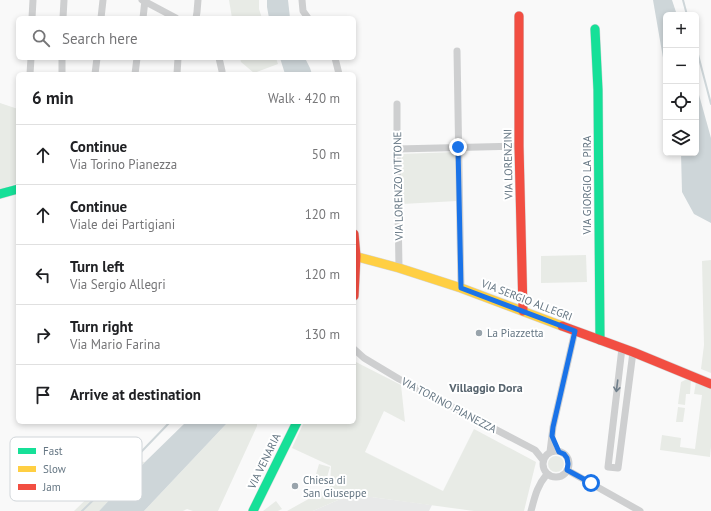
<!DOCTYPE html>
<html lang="en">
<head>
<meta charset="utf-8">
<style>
  :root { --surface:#fff; --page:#f2f2f2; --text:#202124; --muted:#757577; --line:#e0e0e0 }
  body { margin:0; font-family:"PT Sans",sans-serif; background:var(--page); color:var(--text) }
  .controls { position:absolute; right:12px; top:12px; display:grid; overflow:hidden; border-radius:6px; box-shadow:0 2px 6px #0003 }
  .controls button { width:36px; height:36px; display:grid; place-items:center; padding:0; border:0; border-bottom:1px solid var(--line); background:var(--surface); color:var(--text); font:20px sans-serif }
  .stop { position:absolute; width:12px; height:12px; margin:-9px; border:3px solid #1a73e8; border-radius:50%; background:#fff }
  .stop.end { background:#1a73e8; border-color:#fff; box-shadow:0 1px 4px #0008 }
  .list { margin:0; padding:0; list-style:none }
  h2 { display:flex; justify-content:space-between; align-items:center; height:52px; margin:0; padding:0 16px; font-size:17px }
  h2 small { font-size:13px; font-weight:400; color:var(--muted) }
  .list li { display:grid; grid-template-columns:26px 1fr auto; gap:12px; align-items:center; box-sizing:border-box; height:60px; padding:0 16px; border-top:1px solid var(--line) }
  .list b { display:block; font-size:15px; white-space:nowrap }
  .list p { margin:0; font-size:13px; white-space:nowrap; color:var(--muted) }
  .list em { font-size:13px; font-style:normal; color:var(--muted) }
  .icon { flex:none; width:22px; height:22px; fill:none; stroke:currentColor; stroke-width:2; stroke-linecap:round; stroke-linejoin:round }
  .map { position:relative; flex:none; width:711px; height:511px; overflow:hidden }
  .search { position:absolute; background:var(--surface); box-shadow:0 2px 6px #0003; left:16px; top:16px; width:340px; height:44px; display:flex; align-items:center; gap:10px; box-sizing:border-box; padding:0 14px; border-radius:6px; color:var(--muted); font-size:15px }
  .panel { position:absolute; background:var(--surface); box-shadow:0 2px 6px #0003; left:16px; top:72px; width:340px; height:352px; border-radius:6px }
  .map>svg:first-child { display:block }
  .built { fill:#e8e9e9 }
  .green { fill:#e8ebe6 }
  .water { fill:#ced6d9 }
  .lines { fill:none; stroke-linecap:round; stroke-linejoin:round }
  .stream { stroke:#ced6d9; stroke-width:2 }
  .fast-casing { stroke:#d5d6d7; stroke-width:10 }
  .slow-casing { stroke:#d5d6d7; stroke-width:10 }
  .jam-casing { stroke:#d5d6d7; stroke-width:10 }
  .street { stroke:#cecfd0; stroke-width:7 }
  .fast { stroke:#16e098; stroke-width:9 }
  .slow { stroke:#ffcf43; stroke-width:9 }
  .jam { stroke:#f24e42; stroke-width:9 }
  .oneway { stroke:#707f8b }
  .route { stroke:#1a73e8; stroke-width:5 }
  .poi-dot { fill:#99a4ac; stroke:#fff; stroke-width:1.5 }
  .labels { text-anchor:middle; stroke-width:4; stroke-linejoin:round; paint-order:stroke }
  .street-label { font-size:11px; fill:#657683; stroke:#fff }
  .poi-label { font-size:11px; fill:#657683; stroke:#fff; text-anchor:start }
  .neighbourhood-label { font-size:12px; font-weight:bold; fill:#57646e; stroke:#fff }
  .key { fill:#fff; stroke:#d1d6da; stroke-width:1 }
  .key-label { font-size:11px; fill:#657683 }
</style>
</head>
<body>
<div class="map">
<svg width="711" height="511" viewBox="0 0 711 511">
  <rect width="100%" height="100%" fill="#f9f9f9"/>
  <path class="built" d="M 356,495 L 432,505 L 429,511 L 313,511 L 338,500 Z"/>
  <path class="green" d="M 229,0 L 259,0 L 259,9 L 262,18 L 232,18 Z
    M 240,58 L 276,58 L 278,64 L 254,73 L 241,62 Z
    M 0,103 L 18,109 L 18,183 L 0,189 Z
    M 456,152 L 457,201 L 402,204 L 400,154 Z
    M 586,255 L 587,282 L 541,283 L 541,256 Z
    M 711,260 L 711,373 L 701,369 L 704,345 L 702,261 Z
    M 354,361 L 401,385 L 405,422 L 384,411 L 365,452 L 443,491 L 474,429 L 536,462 L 524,511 L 474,511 L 356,495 L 338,500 L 313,511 L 287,511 L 330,487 L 331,466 L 292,448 L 304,422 L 354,422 Z
    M 687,379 L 691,380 L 690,394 L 686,394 L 685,405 L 678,404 L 681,382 Z
    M 696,382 L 711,388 L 711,447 L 710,457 L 660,450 L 662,435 L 681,438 L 680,447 L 695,449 L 702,395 L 694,394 Z
    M 678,407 L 685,408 L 683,422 L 676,422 Z
    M 228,422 L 257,422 L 257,426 L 218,511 L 193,511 L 187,509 L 183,511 L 144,511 Z
    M548 464a8 8 0 1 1 16 0a8 8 0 1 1-16 0Z
    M 127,460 L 145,462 L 99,511 L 74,511 Z
    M 319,464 L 330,467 L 325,484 L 314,481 Z
    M 276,501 L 282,509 L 278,511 L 263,511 Z"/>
  <path class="water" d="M 267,0 L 288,0 L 290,18 L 269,18 L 267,7 Z
    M 653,0 L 672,0 L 677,15 L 666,15 L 666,75 Z
    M 280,58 L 305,58 L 310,68 L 312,74 L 285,74 Z
    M 696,84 L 711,138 L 711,223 L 694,214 L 682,192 L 681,153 L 696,153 Z
    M 186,422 L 228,422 L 144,511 L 99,511 L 145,462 Z"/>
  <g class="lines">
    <path class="stream" d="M 683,0 L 687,15
      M 696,47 L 711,104
      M 82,511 L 116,478 L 170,422"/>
    <defs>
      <path id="fast" d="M 595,29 L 598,90 L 600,340
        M 0,194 L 18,189
        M 253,511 L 297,422"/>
      <path id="slow" d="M 354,256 L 399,268 L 461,288 L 562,326"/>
      <path id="jam" d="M 519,16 L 519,146 L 523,311
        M 354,234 L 356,256 L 354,296
        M 562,326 L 633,352 L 711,384"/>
    </defs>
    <use href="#fast" class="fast-casing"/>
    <use href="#slow" class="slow-casing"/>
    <use href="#jam" class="jam-casing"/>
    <path class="street" d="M 142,0 L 176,18
      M 302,0 L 303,11 L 308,18
      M 32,18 L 33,0
      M 63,18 L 64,0
      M 101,18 L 103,0
      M 143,18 L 145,0
      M 196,18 L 197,12 L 198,0
      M 457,51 L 461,288
      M 219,58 L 222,71 L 222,74
      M 335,58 L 339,74
      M 30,74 L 31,58
      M 62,74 L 62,58
      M 95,74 L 97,58
      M 135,74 L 137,58
      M 177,74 L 178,58
      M 397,104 L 397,149 L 399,268
      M 397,149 L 519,146
      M 622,348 L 608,467 L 618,468 L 633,352
      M 354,349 L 364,358 L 399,379 L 535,450 L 543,460
      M543 464a13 13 0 1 1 26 0a13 13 0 1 1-26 0Z
      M 550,452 L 553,427 L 575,331
      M 567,470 L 640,511
      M 531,511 C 535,496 537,486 547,474"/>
    <use href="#fast" class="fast"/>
    <use href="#slow" class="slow"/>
    <use href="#jam" class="jam"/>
  </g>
  <defs><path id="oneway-shaft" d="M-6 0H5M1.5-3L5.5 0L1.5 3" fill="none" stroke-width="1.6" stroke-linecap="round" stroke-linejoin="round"/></defs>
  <use class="oneway" href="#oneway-shaft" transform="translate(617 386) rotate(97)"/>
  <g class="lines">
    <path class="route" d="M 458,147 L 461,288 L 575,331 L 553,427 L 552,436 L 559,452 L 564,454 L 567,458 L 568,464 L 567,470 L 591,483"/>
  </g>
  <g class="poi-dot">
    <circle cx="479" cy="333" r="4"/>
    <circle cx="295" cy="486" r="4"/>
  </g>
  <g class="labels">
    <g class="street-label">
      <text transform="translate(508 164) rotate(-91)" y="4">VIA LORENZINI</text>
      <text transform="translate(587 185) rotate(-90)" y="4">VIA GIORGIO LA PIRA</text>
      <text transform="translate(398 186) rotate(-91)" y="4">VIA LORENZO VITTONE</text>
      <text transform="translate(527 300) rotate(21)" y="4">VIA SERGIO ALLEGRI</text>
      <text transform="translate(449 405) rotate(28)" y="4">VIA TORINO PIANEZZA</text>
      <text transform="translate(264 461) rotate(-64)" y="4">VIA VENARIA</text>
    </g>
    <g class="poi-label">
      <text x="487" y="337">La Piazzetta</text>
      <text x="303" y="484">Chiesa di<tspan x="303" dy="13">San Giuseppe</tspan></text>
    </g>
    <g class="neighbourhood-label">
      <text x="486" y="392">Villaggio Dora</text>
    </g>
  </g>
  <rect x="10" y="437" width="132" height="64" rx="6" class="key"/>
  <rect x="18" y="448" width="18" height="6" fill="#16e098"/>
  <rect x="18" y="466" width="18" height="6" fill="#ffcf43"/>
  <rect x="18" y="484" width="18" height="6" fill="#f24e42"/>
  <g class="key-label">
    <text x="43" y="455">Fast</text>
    <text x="43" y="473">Slow</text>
    <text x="43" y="491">Jam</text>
  </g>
</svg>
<div class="controls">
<button>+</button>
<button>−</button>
<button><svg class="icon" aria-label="locate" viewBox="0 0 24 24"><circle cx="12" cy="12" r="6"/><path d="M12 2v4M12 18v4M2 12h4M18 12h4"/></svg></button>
<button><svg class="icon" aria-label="layers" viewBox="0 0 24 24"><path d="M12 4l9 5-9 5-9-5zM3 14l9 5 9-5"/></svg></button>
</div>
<div class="stop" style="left:591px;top:483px"></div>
<div class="stop end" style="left:458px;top:147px"></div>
<div class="search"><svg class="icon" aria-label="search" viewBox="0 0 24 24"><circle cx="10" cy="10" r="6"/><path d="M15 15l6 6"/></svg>Search here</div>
<section class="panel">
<h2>6 min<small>Walk · 420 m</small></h2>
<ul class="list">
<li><svg class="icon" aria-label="ahead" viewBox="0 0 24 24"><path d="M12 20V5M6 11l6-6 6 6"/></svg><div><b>Continue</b><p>Via Torino Pianezza</p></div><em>50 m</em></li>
<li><svg class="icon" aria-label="ahead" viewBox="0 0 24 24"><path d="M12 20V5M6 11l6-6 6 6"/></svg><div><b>Continue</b><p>Viale dei Partigiani</p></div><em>120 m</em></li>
<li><svg class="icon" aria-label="left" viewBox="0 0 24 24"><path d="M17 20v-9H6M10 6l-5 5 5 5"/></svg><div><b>Turn left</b><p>Via Sergio Allegri</p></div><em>120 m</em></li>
<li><svg class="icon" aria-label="right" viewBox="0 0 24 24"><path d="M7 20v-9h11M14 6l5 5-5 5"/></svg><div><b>Turn right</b><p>Via Mario Farina</p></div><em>130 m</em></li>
<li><svg class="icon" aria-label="arrive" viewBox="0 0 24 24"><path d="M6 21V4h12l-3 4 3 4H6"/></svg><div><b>Arrive at destination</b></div></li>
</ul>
</section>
</div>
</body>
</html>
